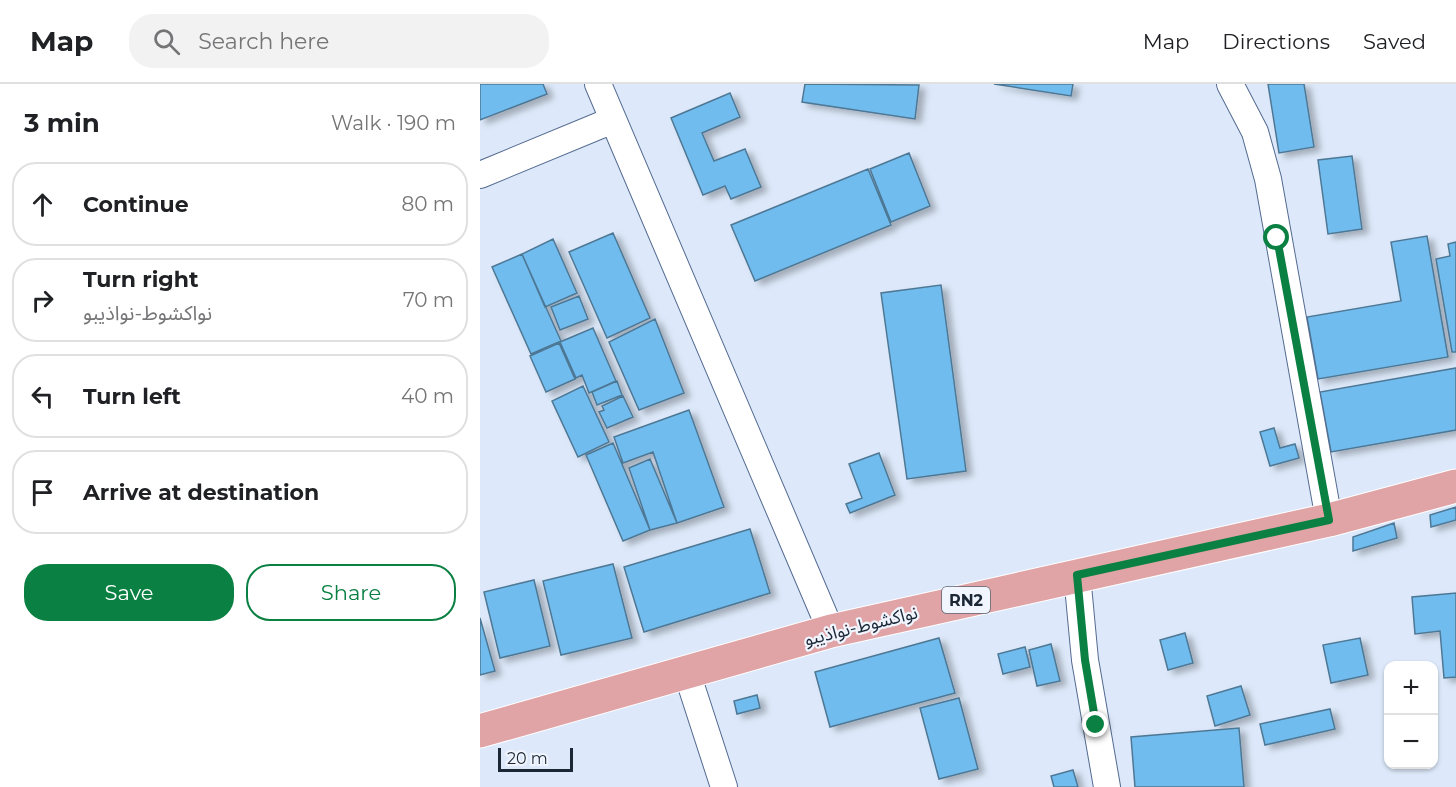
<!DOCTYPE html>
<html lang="en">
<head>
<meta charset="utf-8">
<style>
  :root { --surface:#fff; --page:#f2f2f2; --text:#202124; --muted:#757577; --line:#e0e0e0; --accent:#0b8043 }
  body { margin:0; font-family:Montserrat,"Noto Sans Arabic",sans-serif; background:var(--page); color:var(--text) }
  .controls { position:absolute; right:18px; bottom:18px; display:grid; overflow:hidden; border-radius:12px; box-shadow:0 2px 4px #0004 }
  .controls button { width:54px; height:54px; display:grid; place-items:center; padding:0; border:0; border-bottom:2px solid var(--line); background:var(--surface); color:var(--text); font:30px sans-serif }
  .scale { position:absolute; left:18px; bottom:15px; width:75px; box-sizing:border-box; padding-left:6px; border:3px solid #1c2736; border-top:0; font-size:16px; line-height:21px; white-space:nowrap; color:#1c2736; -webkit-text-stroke:4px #f0f5fe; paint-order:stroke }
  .stop { position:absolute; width:18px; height:18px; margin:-14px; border:4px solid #0b8043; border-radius:50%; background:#fff }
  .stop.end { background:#0b8043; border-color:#fff; box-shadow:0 2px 6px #0008 }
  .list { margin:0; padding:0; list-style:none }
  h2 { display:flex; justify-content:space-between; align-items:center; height:78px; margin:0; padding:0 24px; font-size:26px }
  h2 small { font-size:20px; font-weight:400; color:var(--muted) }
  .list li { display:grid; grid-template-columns:39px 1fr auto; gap:18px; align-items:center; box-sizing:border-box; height:84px; margin:0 12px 12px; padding:0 12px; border:2px solid var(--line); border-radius:24px }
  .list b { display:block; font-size:22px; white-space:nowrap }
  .list p { margin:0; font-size:20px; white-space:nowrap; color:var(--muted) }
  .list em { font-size:20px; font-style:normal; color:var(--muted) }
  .actions { display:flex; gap:12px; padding:18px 24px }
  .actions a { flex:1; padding:14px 0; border:2px solid var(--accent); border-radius:24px; text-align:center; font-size:21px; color:var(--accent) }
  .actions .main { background:var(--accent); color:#fff }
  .icon { flex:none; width:33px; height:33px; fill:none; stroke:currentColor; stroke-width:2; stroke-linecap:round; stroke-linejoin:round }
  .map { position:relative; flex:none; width:976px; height:703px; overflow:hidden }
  header { display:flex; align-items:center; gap:36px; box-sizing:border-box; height:84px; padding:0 30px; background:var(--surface); border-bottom:2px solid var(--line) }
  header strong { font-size:28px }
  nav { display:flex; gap:33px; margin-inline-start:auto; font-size:21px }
  .search { width:420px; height:54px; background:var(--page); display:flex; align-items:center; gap:15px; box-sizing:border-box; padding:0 21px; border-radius:24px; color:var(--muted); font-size:22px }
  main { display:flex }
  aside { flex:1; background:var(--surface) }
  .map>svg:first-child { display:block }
  .building { fill:#71bcee; stroke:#4e7895; stroke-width:1.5; filter:url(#shadow) }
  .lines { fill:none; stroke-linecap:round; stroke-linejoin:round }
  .minor-casing { stroke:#536a90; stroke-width:28 }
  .major-casing { stroke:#fff; stroke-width:35 }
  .minor { stroke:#fff; stroke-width:26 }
  .major { stroke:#e0a3a6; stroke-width:33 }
  .route { stroke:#0b8043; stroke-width:8 }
  .labels { text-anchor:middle; stroke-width:4.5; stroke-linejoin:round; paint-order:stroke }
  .shield { fill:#f0f5fe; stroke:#5c6572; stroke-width:1.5 }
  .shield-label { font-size:16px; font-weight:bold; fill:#1c2736 }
  .street-label { font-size:18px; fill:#1c2736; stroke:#f0f5fe }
</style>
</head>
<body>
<header>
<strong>Map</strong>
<div class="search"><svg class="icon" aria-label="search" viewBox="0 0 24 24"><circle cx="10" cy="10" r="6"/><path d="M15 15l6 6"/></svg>Search here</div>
<nav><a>Map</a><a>Directions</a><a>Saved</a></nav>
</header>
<main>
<aside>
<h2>3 min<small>Walk · 190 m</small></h2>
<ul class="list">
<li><svg class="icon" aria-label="ahead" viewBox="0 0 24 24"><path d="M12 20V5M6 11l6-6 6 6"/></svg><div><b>Continue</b></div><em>80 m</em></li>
<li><svg class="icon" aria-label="right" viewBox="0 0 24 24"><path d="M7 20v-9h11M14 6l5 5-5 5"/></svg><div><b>Turn right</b><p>نواكشوط-نواذيبو</p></div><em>70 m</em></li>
<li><svg class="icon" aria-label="left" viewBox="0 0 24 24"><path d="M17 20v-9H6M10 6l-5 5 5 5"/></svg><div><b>Turn left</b></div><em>40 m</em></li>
<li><svg class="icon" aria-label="arrive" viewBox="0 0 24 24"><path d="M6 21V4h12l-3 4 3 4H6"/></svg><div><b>Arrive at destination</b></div></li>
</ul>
<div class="actions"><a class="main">Save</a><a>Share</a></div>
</aside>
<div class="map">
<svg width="976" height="703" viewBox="0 0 976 703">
  <defs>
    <filter id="shadow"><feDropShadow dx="6" dy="4" stdDeviation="3" flood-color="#0004"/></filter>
  </defs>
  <rect width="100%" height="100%" fill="#dde9fa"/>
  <path class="building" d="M 0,0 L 63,0 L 67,10 L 0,36 Z
    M 325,0 L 439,1 L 435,35 L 322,18 Z
    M 514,0 L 593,0 L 591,12 Z
    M 788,0 L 824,0 L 834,63 L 799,69 Z
    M 250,9 L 260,33 L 222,49 L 234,77 L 265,65 L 281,103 L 251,115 L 245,102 L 223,111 L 191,34 Z
    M 429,69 L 450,122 L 411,138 L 390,85 Z
    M 872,72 L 882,145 L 848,150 L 838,76 Z
    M 388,85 L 411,141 L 275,197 L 251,141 Z
    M 133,149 L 170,234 L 127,254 L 89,168 Z
    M 947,152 L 968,273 L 838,295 L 827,233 L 921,217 L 911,158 Z
    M 73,155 L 97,209 L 65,223 L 42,170 Z
    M 976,158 L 976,268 L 972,268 L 956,175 L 970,172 L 968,160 Z
    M 42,170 L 81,257 L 51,270 L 12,183 Z
    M 461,201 L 486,387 L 427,395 L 401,209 Z
    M 99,212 L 108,235 L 80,246 L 71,223 Z
    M 175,235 L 204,309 L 159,326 L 129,258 Z
    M 113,244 L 136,297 L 109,309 L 102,291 L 96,294 L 80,258 Z
    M 79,259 L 95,295 L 66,308 L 50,272 Z
    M 976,284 L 976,346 L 851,368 L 840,308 Z
    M 137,297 L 142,311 L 117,321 L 112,308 Z
    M 103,302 L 129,358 L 98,373 L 72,317 Z
    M 143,312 L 153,333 L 127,344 L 119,328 L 124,326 L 122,322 Z
    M 209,326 L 244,423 L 197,439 L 173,368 L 143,379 L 134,353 Z
    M 794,344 L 800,364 L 815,360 L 819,374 L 790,382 L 780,348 Z
    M 133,359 L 170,446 L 143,457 L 106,371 Z
    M 399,369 L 415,411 L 370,429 L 366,420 L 382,414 L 369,380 Z
    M 170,375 L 197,439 L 170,446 L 149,384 Z
    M 976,423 L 976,436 L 951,443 L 950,431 Z
    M 914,439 L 917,454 L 873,467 L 873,453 Z
    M 270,445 L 290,509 L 164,548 L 144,483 Z
    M 133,480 L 152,554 L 81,571 L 63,497 Z
    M 54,496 L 70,562 L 20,574 L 4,508 Z
    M 976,509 L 976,593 L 964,594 L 960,547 L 935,550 L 932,513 Z
    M 0,534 L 15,587 L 0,591 Z
    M 705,549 L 713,579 L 688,586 L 680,556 Z
    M 459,554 L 475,609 L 350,643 L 335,588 Z
    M 880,554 L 888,591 L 851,599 L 843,561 Z
    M 571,560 L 580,597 L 557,602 L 549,566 Z
    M 545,563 L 550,583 L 523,590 L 518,570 Z
    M 761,602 L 770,631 L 735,642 L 727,612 Z
    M 277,611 L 280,624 L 257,630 L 254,617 Z
    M 479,614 L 498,685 L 459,695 L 440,624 Z
    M 850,625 L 855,645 L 785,661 L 780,640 Z
    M 759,644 L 764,703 L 655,703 L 651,653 Z
    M 593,686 L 598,703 L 574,703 L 571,692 Z"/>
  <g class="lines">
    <defs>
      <path id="minor" d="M 118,0 L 351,547
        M 750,0 L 775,48 L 788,95 L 849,436
        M 0,91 L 133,36
        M 597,491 L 605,576 L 627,703
        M 207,589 L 244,703"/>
      <path id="major" d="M 0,647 L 351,547 L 849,436 L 976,402"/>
    </defs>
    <use href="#minor" class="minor-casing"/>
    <use href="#major" class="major-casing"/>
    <use href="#minor" class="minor"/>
    <use href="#major" class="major"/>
  </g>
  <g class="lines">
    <path class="route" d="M 616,641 L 605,576 L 597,491 L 849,436 L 797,154"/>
  </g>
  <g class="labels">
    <rect class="shield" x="462" y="503" width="48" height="26" rx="4.5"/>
    <g class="shield-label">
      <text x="486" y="522">RN2</text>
    </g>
    <g class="street-label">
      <text transform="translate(381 542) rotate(-14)" y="6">نواكشوط-نواذيبو</text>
    </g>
  </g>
</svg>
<div class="controls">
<button>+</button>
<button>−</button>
</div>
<div class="scale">20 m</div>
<div class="stop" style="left:797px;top:154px"></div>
<div class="stop end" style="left:616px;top:641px"></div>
</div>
</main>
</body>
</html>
